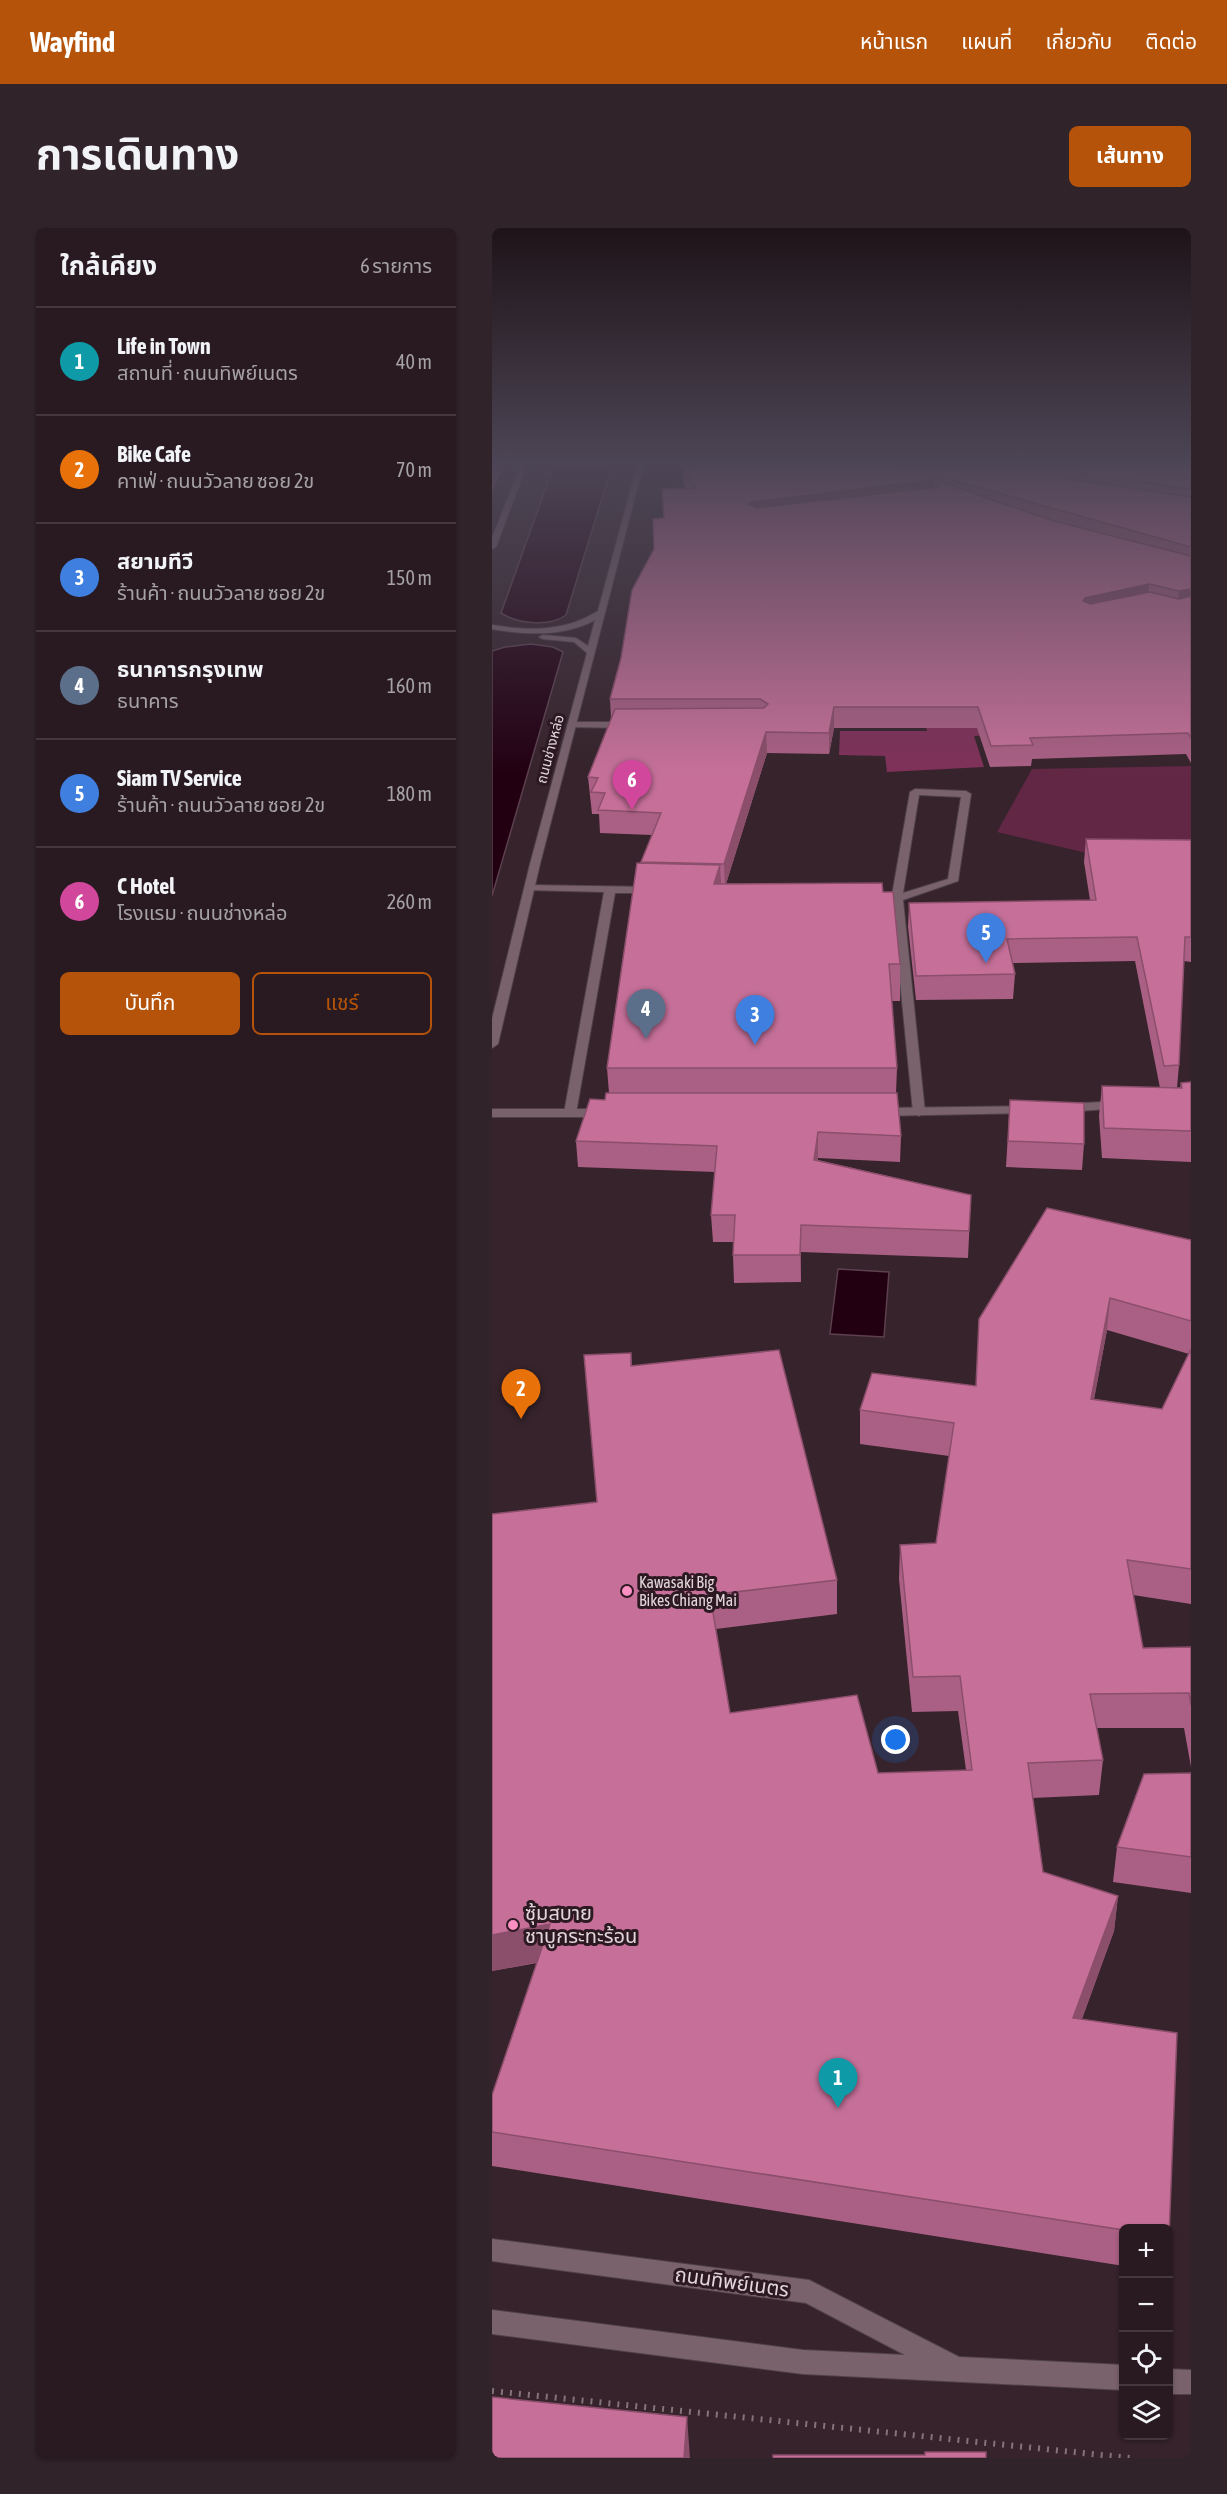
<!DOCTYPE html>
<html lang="th">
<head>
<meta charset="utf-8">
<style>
  :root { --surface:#281a20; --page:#302329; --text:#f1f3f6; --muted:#a5a1a5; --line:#44383e; --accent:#b45309 }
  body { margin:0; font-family:"Asap Condensed","Noto Sans Thai",sans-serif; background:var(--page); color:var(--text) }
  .controls { position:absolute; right:18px; bottom:18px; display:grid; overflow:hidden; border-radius:9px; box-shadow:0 2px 4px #0004 }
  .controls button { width:54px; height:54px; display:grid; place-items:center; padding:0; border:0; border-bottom:2px solid var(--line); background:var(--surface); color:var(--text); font:30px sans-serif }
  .you { position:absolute; left:404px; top:1512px; width:21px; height:21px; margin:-15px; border:4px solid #fff; border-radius:50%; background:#1a73e8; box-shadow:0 0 0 9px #1a73e833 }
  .badge { display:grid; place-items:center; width:39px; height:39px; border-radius:50%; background:var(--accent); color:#fff; font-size:20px; font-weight:700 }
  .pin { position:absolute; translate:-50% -50px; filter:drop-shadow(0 2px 3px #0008) }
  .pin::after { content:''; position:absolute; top:32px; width:21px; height:18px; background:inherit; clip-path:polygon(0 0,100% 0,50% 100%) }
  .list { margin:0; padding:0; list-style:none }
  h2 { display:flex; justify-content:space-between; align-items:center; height:78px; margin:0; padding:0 24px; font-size:26px }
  h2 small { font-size:20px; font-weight:400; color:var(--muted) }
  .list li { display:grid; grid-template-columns:39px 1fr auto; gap:18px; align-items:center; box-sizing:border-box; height:108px; padding:0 24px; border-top:2px solid var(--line) }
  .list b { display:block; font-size:22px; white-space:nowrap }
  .list p { margin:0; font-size:20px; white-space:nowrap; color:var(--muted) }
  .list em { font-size:20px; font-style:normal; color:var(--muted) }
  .actions { display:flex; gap:12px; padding:18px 24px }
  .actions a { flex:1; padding:14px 0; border:2px solid var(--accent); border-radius:9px; text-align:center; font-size:21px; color:var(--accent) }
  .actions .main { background:var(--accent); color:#fff }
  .icon { flex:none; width:33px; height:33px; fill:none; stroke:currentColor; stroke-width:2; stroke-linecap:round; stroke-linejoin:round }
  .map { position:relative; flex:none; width:699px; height:2230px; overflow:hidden; border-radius:9px }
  header { display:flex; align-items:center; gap:36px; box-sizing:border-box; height:84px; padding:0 30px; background:var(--accent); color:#fff }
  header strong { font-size:28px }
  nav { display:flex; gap:33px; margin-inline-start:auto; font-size:21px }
  .intro { display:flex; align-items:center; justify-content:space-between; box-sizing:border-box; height:144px; padding:0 36px }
  h1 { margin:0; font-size:42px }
  .button { padding:15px 27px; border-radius:9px; background:var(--accent); color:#fff; font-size:21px; font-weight:700 }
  main { display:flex; gap:36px; padding:0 36px }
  aside { flex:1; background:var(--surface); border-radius:9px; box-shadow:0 2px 4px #0004 }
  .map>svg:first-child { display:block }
  .green { fill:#622745 }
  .forest { fill:#803159 }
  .water { fill:#220012; stroke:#5c404e; stroke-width:1.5 }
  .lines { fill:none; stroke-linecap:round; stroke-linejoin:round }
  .lane-casing { stroke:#504148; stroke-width:2 }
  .street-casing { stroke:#504148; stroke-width:2 }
  .secondary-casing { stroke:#504148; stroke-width:2 }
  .path-far1 { stroke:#84747a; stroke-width:1.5; stroke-dasharray:1 2; stroke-linecap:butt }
  .path { stroke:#84747a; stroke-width:6; stroke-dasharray:2 7; stroke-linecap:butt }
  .lane { fill:#79626c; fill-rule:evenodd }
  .street { fill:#79626c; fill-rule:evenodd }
  .secondary { fill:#79626c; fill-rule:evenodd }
  .wall { fill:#aa6084; fill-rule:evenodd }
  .shaded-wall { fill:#8b4e6b }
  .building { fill:#c67099; stroke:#8b4e6b; stroke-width:1.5 }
  .poi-dot { fill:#fc8fc2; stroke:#2c1922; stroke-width:2 }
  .labels { text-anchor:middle; stroke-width:6; stroke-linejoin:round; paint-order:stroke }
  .far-street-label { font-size:14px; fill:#e3d6db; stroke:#2c1922 }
  .poi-label { font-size:16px; fill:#e3d6db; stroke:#2c1922; text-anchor:start }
  .near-poi-label { font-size:20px; fill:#e3d6db; stroke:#2c1922; text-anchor:start }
  .near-street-label { font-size:20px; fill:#e3d6db; stroke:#2c1922 }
</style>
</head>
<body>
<header>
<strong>Wayfind</strong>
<nav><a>หน้าแรก</a><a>แผนที่</a><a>เกี่ยวกับ</a><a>ติดต่อ</a></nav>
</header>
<div class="intro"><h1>การเดินทาง</h1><a class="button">เส้นทาง</a></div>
<main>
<aside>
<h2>ใกล้เคียง<small>6 รายการ</small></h2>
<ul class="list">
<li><span class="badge" style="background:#0f9aa8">1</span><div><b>Life in Town</b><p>สถานที่ · ถนนทิพย์เนตร</p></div><em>40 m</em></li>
<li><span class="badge" style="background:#e8710a">2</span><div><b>Bike Cafe</b><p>คาเฟ่ · ถนนวัวลาย ซอย 2ข</p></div><em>70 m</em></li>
<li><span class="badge" style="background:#3f7fe0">3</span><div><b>สยามทีวี</b><p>ร้านค้า · ถนนวัวลาย ซอย 2ข</p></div><em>150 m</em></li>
<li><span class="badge" style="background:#5c6f8a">4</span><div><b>ธนาคารกรุงเทพ</b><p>ธนาคาร</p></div><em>160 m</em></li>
<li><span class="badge" style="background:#3f7fe0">5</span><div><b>Siam TV Service</b><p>ร้านค้า · ถนนวัวลาย ซอย 2ข</p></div><em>180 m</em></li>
<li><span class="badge" style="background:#d1479c">6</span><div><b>C Hotel</b><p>โรงแรม · ถนนช่างหล่อ</p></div><em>260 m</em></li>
</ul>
<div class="actions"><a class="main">บันทึก</a><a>แชร์</a></div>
</aside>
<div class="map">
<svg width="699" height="2230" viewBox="0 0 699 2230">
  <rect width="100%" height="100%" fill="#36232b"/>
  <path class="green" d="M 699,538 L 699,632 L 616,630 L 505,604 L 540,541 Z"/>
  <path class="forest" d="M 428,473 L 558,505 L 482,508 L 492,539 L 395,544 L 393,528 L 347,527 L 348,503 L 435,503 Z"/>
  <path class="water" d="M 63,234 L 121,234 L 74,387 C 58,399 26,396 9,385 Z
    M 39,416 L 61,419 L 71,424 L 0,668 L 0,423 L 13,419 Z
    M 346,1041 L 397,1044 L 392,1109 L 338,1106 Z"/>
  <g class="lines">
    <defs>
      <path id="lane" d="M 80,494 L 137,494 L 142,497 L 137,500 L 77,499 L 75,497 Z
        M 423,561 L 474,563 L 479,566 L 466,653 L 411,672 L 433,884 L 427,888 L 421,884 L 400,673 L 383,673 L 378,670 L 383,667 L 400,667 L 418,564 ZM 427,567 L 469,569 L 456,651 L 411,665 Z
        M 37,657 L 161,659 L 166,662 L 161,665 L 123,665 L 84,885 L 78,889 L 72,885 L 112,664 L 33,662 L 33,658 Z"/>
      <path id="street" d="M 627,873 L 631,874 L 633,877 L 631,880 L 573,884 L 567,880 L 573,876 Z
        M 537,878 L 543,882 L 542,885 L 387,888 L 381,884 L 387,880 Z
        M 0,881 L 111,881 L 117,885 L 111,889 L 0,889 Z"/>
      <path id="secondary" d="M 30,234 L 36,234 L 4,319 L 0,321 L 0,310 Z
        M 146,234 L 152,234 L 48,636 L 6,816 L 0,820 L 0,791 L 38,636 L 95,425 L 82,414 L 51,411 L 47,409 L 51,407 L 84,410 L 96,418 L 103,392 C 72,409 34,407 0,401 L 0,397 C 37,403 73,404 106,383 Z
        M 0,2011 L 317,2052 L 467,2129 L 632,2137 L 632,2162 L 311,2146 L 0,2106 L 0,2082 L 311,2122 L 413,2127 L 314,2075 L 0,2033 Z
        M 676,2141 L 699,2142 L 699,2166 L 676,2166 Z"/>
    </defs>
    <use href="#lane" class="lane-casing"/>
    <use href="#street" class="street-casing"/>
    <use href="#secondary" class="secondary-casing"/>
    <path class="path-far1" d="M 60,237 L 118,237"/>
    <path class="path" d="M 0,2163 L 638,2230"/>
    <use href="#lane" class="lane"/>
    <use href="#street" class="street"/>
    <use href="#secondary" class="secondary"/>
  </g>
  <path class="wall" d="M 188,234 L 699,234 L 699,535 L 694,526 L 540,531 L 539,538 L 498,539 L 485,500 L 342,500 L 337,526 L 275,525 L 234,656 L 391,664 L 408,736 L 408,773 L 399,773 L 405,840 L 404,865 L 409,908 L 408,934 L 326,930 L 326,932 L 479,967 L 476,1030 L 309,1024 L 309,1054 L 242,1055 L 241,1027 L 241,1014 L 221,1014 L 219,987 L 223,944 L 86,939 L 84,913 L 117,865 L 115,840 L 149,634 L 160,607 L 108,605 L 107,586 L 100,586 L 96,549 L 119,491 L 118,471 L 171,290 L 194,260 L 191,255 L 190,238 L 191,238 Z
    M 594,611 L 699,612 L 699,734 L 692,733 L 687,837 L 685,860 L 688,860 L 689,855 L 699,854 L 699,934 L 610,930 L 607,888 L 610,858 L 668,860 L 643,733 L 520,735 L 523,746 L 521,771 L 424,772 L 416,699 L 417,675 L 598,672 L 592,634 Z
    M 518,872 L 592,916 L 590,942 L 514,939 Z
    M 555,980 L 699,1012 L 699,1376 L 641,1367 L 651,1420 L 699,1419 L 699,1539 L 692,1500 L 605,1500 L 611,1532 L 607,1567 L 540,1570 L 551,1644 L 626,1668 L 622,1703 L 590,1791 L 685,1805 L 676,2013 L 676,2001 L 632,2001 L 632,2038 L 0,1938 L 0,1867 L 45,1735 L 0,1743 L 0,1286 L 105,1274 L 92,1127 L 139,1125 L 140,1138 L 287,1122 L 345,1352 L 345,1386 L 224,1401 L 238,1485 L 365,1467 L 386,1545 L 474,1542 L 466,1483 L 420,1484 L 407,1351 L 408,1317 L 444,1315 L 457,1228 L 368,1216 L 368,1182 L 380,1145 L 484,1158 L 487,1091 ZM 615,1102 L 697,1126 L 670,1181 L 602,1171 Z
    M 699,1545 L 699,1665 L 621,1654 L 625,1619 Z"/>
  <path class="shaded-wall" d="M 5,234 L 14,234 L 0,264 L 0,245 Z
    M 442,252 L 442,269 L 260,291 L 257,276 L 259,274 Z
    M 657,356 L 656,375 L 592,389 L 591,373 L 593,370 Z
    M 699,361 L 699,379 L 685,382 L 687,363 Z
    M 342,479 L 342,500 L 337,526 L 337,505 Z
    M 274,504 L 275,525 L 233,659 L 232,636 Z
    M 228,637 L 230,671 L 222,656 Z
    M 326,904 L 326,930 L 322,958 L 322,932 Z
    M 309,997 L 309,1054 L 308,1027 Z
    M 618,1070 L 615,1102 L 596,1204 L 599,1171 Z
    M 626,1668 L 622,1703 L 577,1825 L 581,1790 Z
    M 58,1696 L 63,1731 L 0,1743 L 0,1707 Z
    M 195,2189 L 198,2230 L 192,2230 Z"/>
  <path class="building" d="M 0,234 L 5,234 L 0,245 Z
    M 198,234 L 401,234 L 442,252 L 259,274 L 257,276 L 264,280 L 446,259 L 448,257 L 446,253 L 562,293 L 699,328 L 699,361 L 687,363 L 657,356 L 593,370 L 591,373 L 598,376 L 658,364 L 687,371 L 699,368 L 699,510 L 696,505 L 538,510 L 541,517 L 499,518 L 486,479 L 342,479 L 337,505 L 274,504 L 232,636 L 149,634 L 169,585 L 106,582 L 113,565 L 99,564 L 106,550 L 96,549 L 123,481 L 272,480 L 276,476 L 268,471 L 118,471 L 129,430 L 140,362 L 162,321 L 161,291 L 172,290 L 170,261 L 204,260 L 190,238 L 200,238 Z
    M 514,234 L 699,234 L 699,261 L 539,237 Z
    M 429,238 L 516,242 L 699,269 L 699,319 L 467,254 Z
    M 594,611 L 699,612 L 699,709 L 693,709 L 687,837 L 672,838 L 645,709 L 515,711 L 523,746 L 424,748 L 417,675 L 604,672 Z
    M 145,635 L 228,637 L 222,656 L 390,655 L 391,664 L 401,664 L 408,736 L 397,736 L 405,840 L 115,840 Z
    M 699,854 L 699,903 L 612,900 L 610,858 L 690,860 L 689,855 Z
    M 114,865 L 405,865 L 409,908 L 326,904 L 322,932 L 479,967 L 477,1003 L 309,997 L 308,1027 L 241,1027 L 243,987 L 219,987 L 225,918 L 84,913 L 98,871 L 113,872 Z
    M 518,872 L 592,875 L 592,916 L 516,913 Z
    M 555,980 L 699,1012 L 699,1093 L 618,1070 L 599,1171 L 670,1181 L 699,1121 L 699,1341 L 635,1332 L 651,1420 L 699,1419 L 699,1477 L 697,1465 L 598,1466 L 611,1532 L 536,1535 L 551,1644 L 626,1668 L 581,1790 L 685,1805 L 677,2009 L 676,2001 L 632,2001 L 632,2002 L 0,1904 L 0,1867 L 58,1696 L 0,1707 L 0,1286 L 105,1274 L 92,1127 L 139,1125 L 139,1138 L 287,1122 L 345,1352 L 218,1367 L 238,1485 L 365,1467 L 386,1545 L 480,1542 L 468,1448 L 421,1449 L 408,1317 L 444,1315 L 462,1195 L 368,1182 L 380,1145 L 484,1158 L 487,1091 Z
    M 699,1545 L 699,1629 L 625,1619 L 652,1546 Z
    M 0,2169 L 195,2189 L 192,2230 L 0,2230 Z
    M 433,2224 L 494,2224 L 494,2230 L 281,2230 L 281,2227 L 433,2227 Z"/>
  <linearGradient id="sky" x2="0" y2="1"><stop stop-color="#1e1318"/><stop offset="0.43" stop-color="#4c4555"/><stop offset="1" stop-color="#4c4555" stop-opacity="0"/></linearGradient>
  <rect width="699" height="546" fill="url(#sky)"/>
  <g class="poi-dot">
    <circle cx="135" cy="1363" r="6"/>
    <circle cx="21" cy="1697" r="6"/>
  </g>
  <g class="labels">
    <g class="far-street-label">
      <text transform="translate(58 521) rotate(-75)" y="5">ถนนช่างหล่อ</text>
    </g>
    <g class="poi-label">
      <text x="147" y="1360">Kawasaki Big<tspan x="147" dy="18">Bikes Chiang Mai</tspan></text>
    </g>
    <g class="near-poi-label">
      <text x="33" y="1692">ซุ้มสบาย<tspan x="33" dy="23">ชาบูกระทะร้อน</tspan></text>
    </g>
    <g class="near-street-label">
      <text transform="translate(240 2054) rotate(8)" y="7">ถนนทิพย์เนตร</text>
    </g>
  </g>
</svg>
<div class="controls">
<button>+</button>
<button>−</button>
<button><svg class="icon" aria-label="locate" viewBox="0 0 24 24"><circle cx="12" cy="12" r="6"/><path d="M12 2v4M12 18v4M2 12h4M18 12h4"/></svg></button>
<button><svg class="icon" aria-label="layers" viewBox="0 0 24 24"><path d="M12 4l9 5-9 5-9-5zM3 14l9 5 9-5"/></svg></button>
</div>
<div class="you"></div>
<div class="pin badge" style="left:346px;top:1880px;background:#0f9aa8">1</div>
<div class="pin badge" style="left:29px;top:1191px;background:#e8710a">2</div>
<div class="pin badge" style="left:263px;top:817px;background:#3f7fe0">3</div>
<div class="pin badge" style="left:154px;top:811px;background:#5c6f8a">4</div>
<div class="pin badge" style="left:494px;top:735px;background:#3f7fe0">5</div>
<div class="pin badge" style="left:140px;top:582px;background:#d1479c">6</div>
</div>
</main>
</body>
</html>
